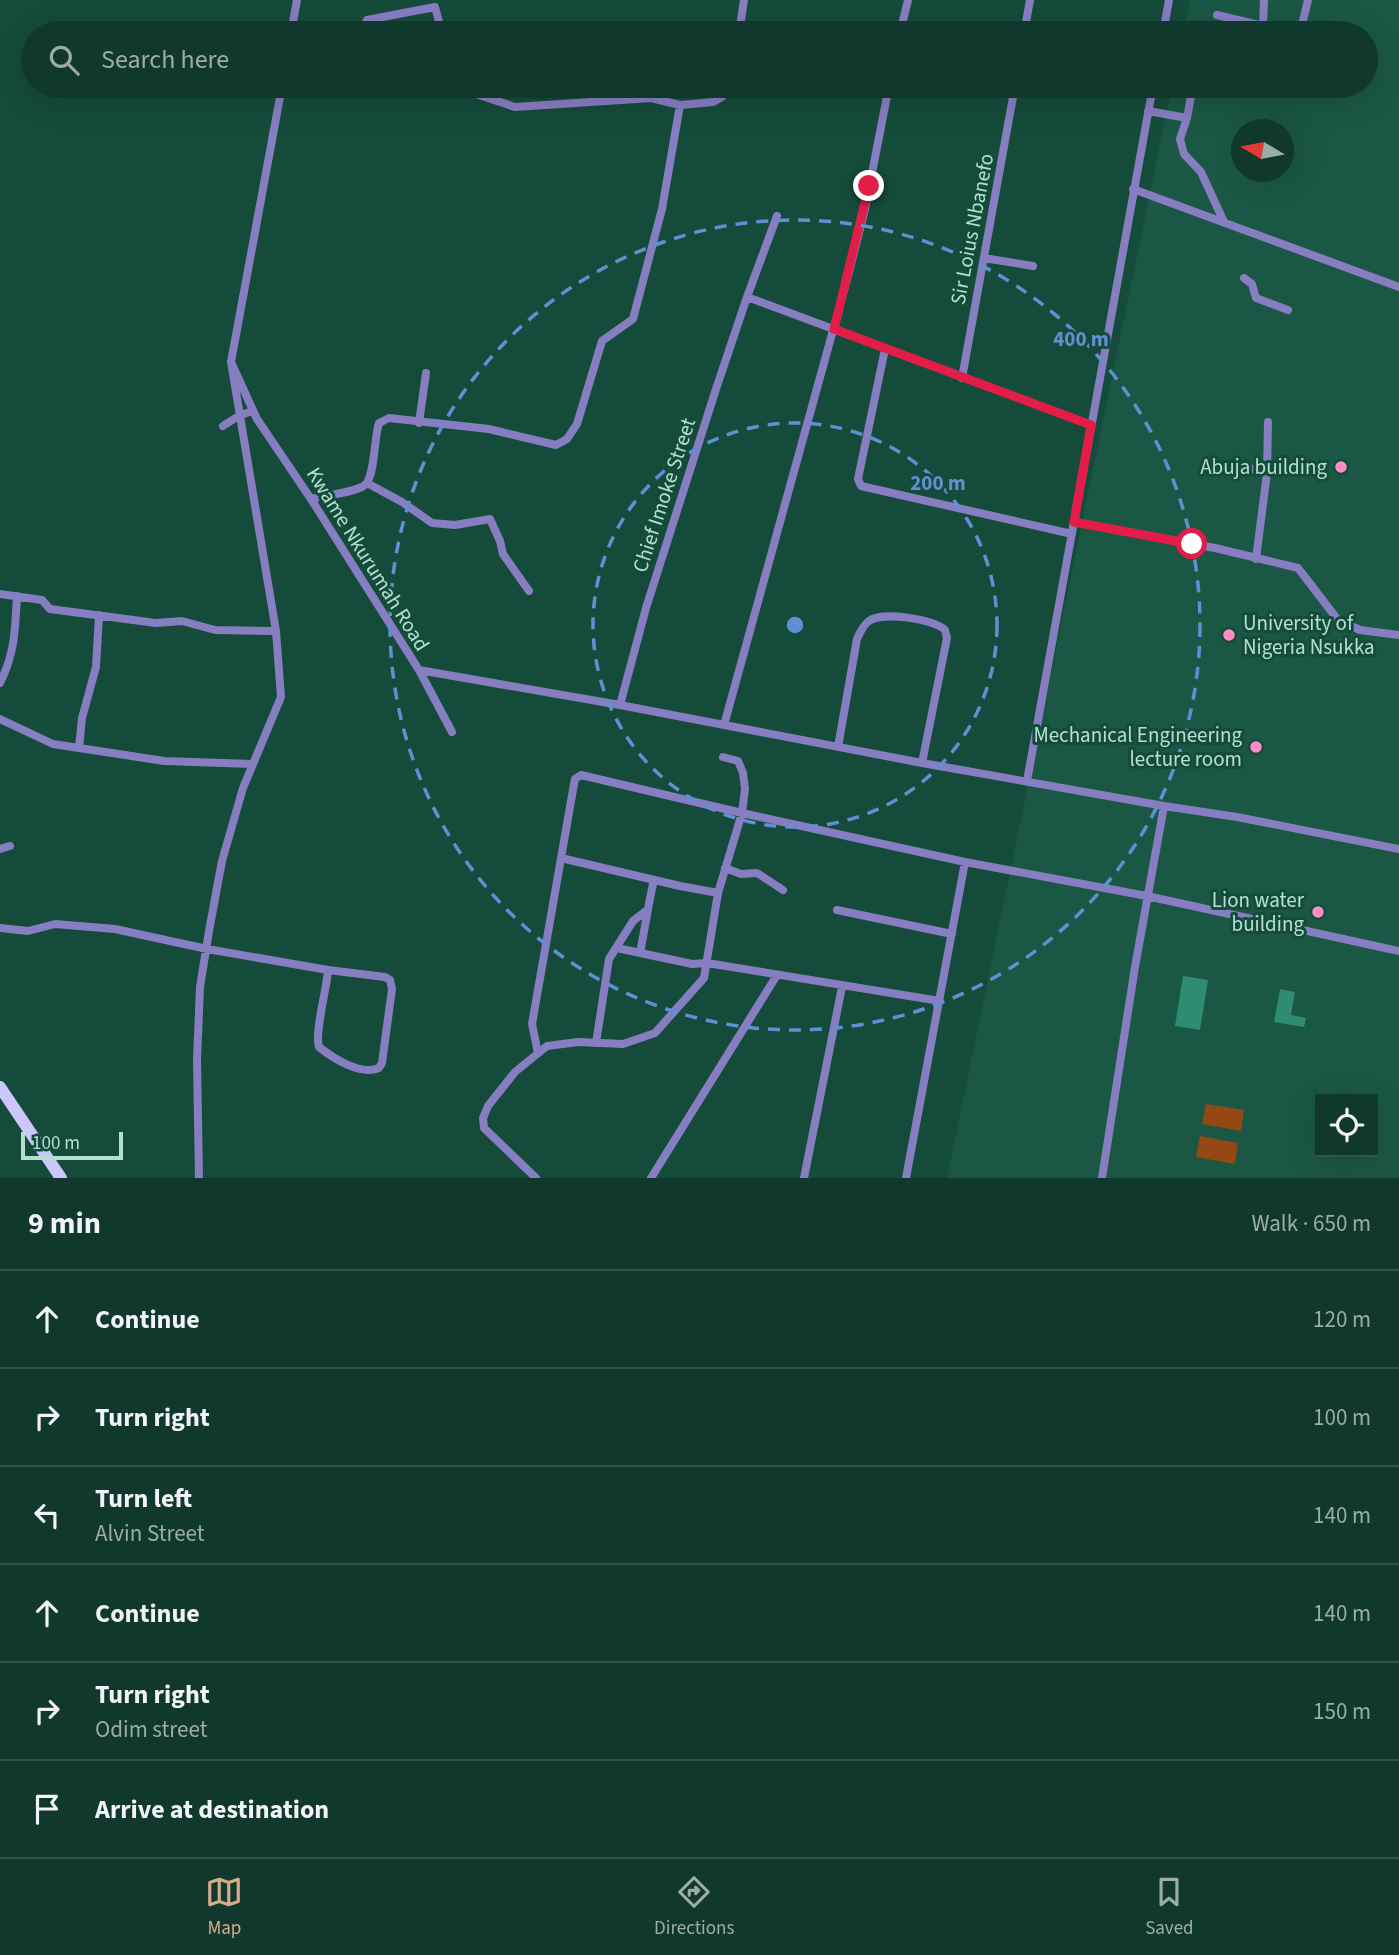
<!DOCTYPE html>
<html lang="en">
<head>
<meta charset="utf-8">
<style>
  :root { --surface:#10382c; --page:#193f34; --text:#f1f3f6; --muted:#9caca9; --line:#305248; --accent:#d6ab8b }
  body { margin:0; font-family:"Source Sans 3",sans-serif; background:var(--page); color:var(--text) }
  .controls { position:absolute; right:21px; bottom:21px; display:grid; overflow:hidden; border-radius:0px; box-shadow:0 7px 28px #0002 }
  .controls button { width:63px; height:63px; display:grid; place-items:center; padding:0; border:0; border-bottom:2px solid var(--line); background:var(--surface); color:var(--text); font:35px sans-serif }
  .compass { position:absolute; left:1231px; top:119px; width:63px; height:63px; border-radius:50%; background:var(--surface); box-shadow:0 7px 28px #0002; rotate:280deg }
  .scale { position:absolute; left:21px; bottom:18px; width:102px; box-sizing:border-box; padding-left:7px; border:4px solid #b3e0cf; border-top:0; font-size:19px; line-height:24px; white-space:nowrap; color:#b3e0cf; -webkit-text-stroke:5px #154b3b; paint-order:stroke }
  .stop { position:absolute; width:21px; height:21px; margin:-16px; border:5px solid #e11d48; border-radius:50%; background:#fff }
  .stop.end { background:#e11d48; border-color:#fff; box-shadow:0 2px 7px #0008 }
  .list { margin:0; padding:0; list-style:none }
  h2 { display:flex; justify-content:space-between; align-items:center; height:91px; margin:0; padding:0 28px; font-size:30px }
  h2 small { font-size:23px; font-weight:400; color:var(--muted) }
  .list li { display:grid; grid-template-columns:46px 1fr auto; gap:21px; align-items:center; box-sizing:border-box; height:98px; padding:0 28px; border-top:2px solid var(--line) }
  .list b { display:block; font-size:26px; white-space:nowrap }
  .list p { margin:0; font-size:23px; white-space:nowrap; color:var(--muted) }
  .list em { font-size:23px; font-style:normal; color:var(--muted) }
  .icon { flex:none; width:38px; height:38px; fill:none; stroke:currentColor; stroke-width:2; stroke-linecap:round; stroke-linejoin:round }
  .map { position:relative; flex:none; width:1399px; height:1178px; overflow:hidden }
  .search { position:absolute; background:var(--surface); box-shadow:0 7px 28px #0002; left:21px; right:21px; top:21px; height:77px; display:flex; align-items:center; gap:18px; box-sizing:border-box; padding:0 24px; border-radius:38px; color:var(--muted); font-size:26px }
  .sheet { height:679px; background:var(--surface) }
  nav { display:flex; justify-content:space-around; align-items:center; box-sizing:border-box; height:98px; border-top:2px solid var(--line); background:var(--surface); font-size:19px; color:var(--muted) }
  nav a { display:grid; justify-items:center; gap:4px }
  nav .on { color:var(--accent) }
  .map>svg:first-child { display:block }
  .built { fill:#1b5745; fill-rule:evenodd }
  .green { fill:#954813 }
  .water { fill:#2e8d71 }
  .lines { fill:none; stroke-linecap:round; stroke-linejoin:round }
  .minor { stroke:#877dc1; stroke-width:8 }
  .primary { stroke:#cdc6fd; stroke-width:12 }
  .route { stroke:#e11d48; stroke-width:9 }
  .ring { fill:none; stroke:#6090d4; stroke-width:3.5; stroke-dasharray:12 9 }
  .poi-dot { fill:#fb8fc5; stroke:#154b3b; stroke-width:2.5 }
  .labels { text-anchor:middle; stroke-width:6; stroke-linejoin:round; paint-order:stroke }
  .street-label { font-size:21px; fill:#b3e0cf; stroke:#154b3b }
  .poi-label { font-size:21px; fill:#b3e0cf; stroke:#154b3b; text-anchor:end }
  .centre { fill:#6090d4; stroke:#154b3b; stroke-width:3.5 }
  .ring-label { font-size:21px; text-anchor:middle; font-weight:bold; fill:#6090d4; stroke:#154b3b; stroke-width:6; stroke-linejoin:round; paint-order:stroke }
</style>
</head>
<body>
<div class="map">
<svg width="1399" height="1178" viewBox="0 0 1399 1178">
  <rect width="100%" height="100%" fill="#154b3b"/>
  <path class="built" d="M 1190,0 L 1399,0 L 1399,1178 L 947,1178 L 1172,86 L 1366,86 L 1366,33 L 1183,33 ZM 1242,130 L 1284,130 L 1284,172 L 1242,172 ZM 1320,1099 L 1373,1099 L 1373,1152 L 1320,1152 Z"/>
  <path class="green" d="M 1206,1104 L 1244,1110 L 1241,1131 L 1202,1124 Z
    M 1200,1136 L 1238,1143 L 1235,1164 L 1196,1157 Z"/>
  <path class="water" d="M 1183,976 L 1208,980 L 1200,1030 L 1175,1026 Z
    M 1280,989 L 1295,992 L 1291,1015 L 1306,1018 L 1304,1027 L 1274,1022 Z"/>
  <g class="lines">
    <path class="minor" d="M 1217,15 L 1263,26 L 1264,0
      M 1164,26 L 1194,33
      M 291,33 L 297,0
      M 361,33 L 367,20 L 435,7 L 440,25 L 439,33
      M 739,33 L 744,0
      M 900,33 L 908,0
      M 1024,33 L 1030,0
      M 1163,33 L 1169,0
      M 1300,33 L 1308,0
      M 452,86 L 515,107 L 651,98 L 680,105 L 713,102 L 722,97 L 730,86
      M 1186,86 L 1191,96 L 1187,118
      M 1148,111 L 1187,118 L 1180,139 L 1184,154 L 1201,172 L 1224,222
      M 1133,189 L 1399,287
      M 984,258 L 1033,266
      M 1244,278 L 1252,284 L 1256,298 L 1288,310
      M 747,297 L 1091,425
      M 885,349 L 858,479 L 861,486 L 1072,534
      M 231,362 L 257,419 L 311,499 L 419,670 L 620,705 L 922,763 L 1164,806 L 1135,967 L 1102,1178
      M 962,378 L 1015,86
      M 419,423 L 426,373
      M 223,426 L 240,415 L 253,411
      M 1242,466 L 1267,473 L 1268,422
      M 367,483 L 402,502 L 432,523 L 455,525 L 490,519 L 500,541 L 503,554 L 529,591
      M 311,499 C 323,496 359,492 366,484 C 375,473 374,438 379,423 L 389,418 L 489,429 L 556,445 L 567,439 L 577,424 L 602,341 L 633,319 L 662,209 L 680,105
      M 1074,522 L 1215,548 L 1298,568 L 1338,620 L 1360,630 L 1399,635
      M 1256,559 L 1267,473
      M 0,594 L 42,600 L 50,609 L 156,623 L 182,621 L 215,630 L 276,631
      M 419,670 L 452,732
      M 0,683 C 15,653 15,630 17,596
      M 620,705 L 646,608 L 715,392 L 747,297 L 777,216
      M 0,719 L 53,744 L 164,761 L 252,764
      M 724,725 L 848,276 L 865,209 L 889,86
      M 838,747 L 857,639 C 860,633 863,625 869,621 C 882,611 934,619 945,630 L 947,638 L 922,763
      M 79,748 L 82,718 L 96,667 L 99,615
      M 1027,781 L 1153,86
      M 1164,806 L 1237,817 L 1399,849
      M 0,849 L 10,846
      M 561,858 L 680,886 L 718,893
      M 725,868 L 741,874 L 757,873 L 783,890
      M 837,910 L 952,934
      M 0,928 L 28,931 L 55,924 L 115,929 L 207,949 L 328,970 L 385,977 L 390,980 L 392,989 L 382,1063 L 379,1068 C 360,1076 333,1058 319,1047 C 314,1034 327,988 328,970
      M 617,948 L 692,964 L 707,963 L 940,1001
      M 640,953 C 645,928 648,905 654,880
      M 596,1043 L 609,959 L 633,921 L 646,911
      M 538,1053 L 532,1024 L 574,784 L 575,779 L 581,775 L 742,813 L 965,862 L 1147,896 L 1399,951
      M 199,1178 L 197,1060 L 200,987 L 209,931 L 222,861 L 243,788 L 281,697 L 276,631 L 231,362 L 282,86
      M 536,1178 L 484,1128 L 483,1118 L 488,1106 L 515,1072 L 547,1046 L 578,1042 L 623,1044 L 655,1033 L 704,978 L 718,893 L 742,813 L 745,789 L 743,773 L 738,761 L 723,757
      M 651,1178 L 777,975
      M 804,1178 L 842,987
      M 906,1178 L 965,862"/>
    <path class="primary" d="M 0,1087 L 61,1178"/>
  </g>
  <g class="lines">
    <path class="route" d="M 869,186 L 834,329 L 1091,425 L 1074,522 L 1192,544"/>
  </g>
  <g class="ring">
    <circle cx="795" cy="625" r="202"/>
    <circle cx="795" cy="625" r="405"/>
  </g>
  <g class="poi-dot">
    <circle cx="1341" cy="467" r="7"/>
    <circle cx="1229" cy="635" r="7"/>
    <circle cx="1256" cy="747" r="7"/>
    <circle cx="1318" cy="912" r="7"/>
  </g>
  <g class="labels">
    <g class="street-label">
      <text transform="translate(972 229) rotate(-79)" y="7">Sir Loius Nbanefo</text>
      <text transform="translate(664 495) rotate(-72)" y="7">Chief Imoke Street</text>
      <text transform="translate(368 559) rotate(58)" y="7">Kwame Nkurumah Road</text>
    </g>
    <g class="poi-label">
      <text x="1327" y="474">Abuja building</text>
      <text x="1243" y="630" text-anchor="start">University of<tspan x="1243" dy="24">Nigeria Nsukka</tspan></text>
      <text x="1242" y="742">Mechanical Engineering<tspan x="1242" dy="24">lecture room</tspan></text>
      <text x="1304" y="907">Lion water<tspan x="1304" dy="24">building</tspan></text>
    </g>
  </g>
  <circle cx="795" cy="625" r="10" class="centre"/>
  <g class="ring-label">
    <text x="1081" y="346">400 m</text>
    <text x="938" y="490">200 m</text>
  </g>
</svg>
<div class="controls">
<button><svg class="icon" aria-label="locate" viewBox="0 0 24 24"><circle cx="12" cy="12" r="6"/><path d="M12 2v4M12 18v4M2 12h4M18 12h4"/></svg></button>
</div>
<svg class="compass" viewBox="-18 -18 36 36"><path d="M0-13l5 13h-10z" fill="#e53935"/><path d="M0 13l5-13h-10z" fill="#9caca9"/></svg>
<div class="scale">100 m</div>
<div class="stop" style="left:1192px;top:544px"></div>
<div class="stop end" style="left:869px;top:186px"></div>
<div class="search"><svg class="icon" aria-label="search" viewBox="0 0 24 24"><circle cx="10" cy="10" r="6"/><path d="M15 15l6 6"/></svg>Search here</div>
</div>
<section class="sheet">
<h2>9 min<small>Walk · 650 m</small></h2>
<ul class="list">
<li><svg class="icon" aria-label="ahead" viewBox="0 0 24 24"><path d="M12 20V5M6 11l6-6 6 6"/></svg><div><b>Continue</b></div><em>120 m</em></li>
<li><svg class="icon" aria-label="right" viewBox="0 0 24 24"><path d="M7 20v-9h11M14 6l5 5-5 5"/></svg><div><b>Turn right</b></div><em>100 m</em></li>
<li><svg class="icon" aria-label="left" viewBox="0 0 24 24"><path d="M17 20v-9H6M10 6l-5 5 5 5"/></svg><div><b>Turn left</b><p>Alvin Street</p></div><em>140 m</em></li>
<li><svg class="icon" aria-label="ahead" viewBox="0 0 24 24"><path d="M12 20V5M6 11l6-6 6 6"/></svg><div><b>Continue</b></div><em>140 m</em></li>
<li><svg class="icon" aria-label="right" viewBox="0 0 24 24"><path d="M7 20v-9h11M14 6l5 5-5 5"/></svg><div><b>Turn right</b><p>Odim street</p></div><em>150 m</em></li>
<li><svg class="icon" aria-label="arrive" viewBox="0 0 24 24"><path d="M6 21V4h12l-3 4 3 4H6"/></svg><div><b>Arrive at destination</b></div></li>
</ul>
</section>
<nav>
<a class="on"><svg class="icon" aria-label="map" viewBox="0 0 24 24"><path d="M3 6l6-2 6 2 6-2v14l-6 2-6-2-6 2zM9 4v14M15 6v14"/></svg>Map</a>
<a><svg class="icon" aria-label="directions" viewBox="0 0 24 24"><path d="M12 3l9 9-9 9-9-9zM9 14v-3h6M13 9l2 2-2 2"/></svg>Directions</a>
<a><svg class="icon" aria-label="saved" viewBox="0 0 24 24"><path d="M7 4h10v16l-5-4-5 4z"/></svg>Saved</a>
</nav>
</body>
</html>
